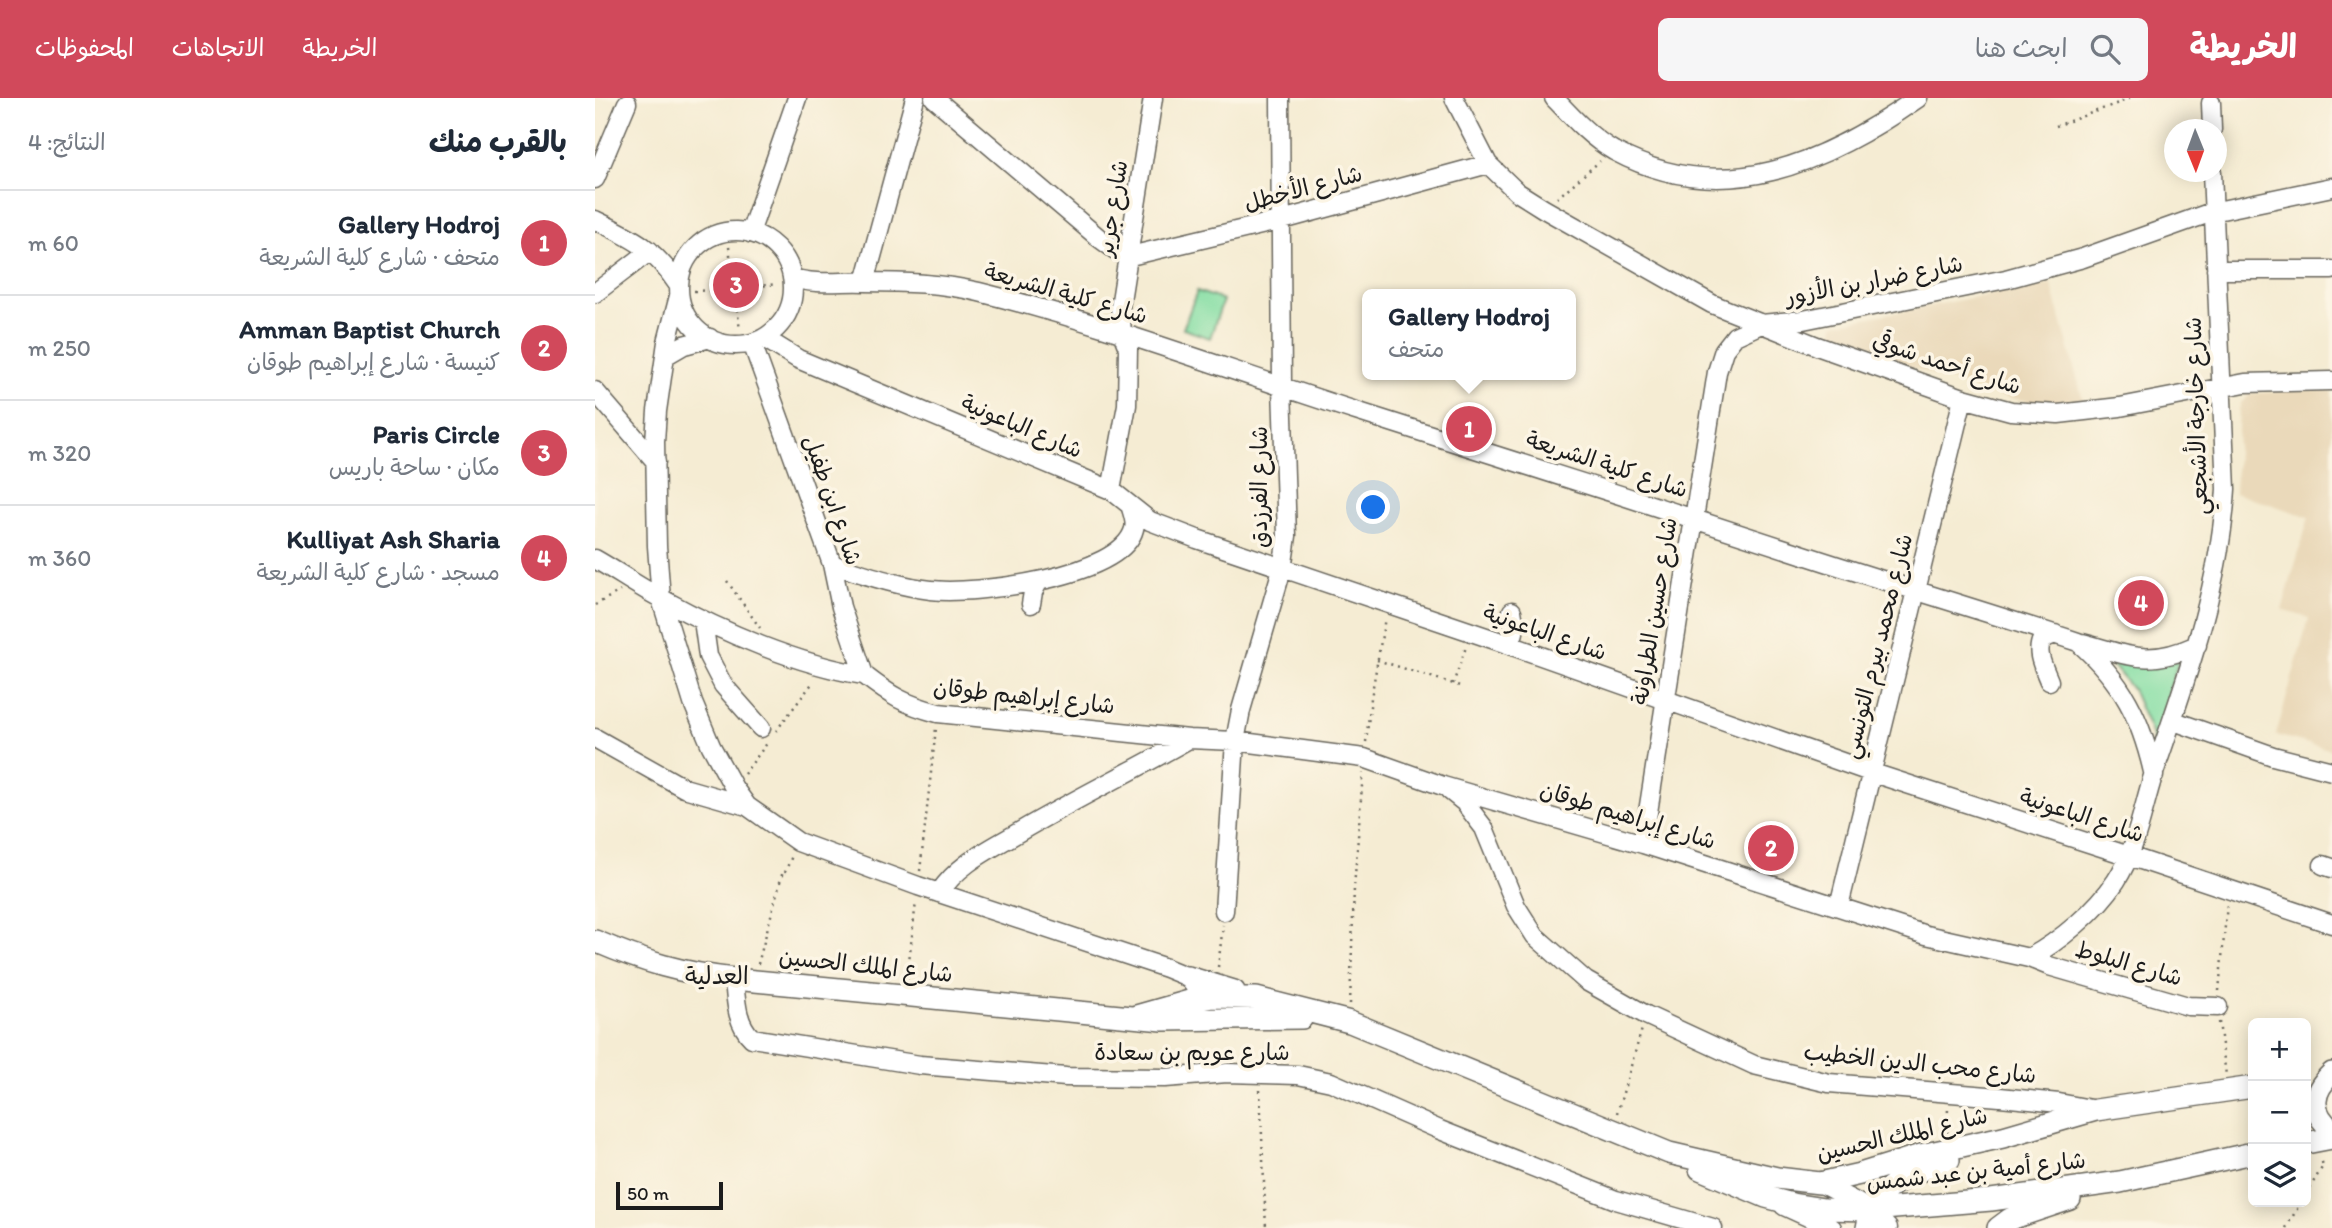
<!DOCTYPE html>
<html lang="ar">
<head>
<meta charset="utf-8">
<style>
  :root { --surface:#fff; --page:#f6f6f7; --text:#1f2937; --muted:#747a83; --line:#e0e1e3; --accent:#d1495b }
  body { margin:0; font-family:Itim,"Playpen Sans Arabic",sans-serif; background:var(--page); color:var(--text); direction:rtl }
  .controls { position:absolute; right:21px; bottom:21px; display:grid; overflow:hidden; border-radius:10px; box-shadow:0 4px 18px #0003 }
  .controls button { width:63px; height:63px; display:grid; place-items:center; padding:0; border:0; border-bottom:2px solid var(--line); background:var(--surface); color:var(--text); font:35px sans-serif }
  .compass { position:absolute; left:1569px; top:21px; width:63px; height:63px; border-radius:50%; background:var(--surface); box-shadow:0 4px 18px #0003; rotate:179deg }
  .scale { position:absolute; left:21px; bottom:18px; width:107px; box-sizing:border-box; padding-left:7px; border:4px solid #1c1c1c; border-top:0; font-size:19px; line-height:24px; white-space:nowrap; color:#1c1c1c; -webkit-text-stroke:5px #fcf5e5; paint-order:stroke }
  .you { position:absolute; left:779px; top:410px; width:24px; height:24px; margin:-18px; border:5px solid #fff; border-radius:50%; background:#1a73e8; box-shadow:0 0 0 10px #1a73e833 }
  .badge { display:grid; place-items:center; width:46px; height:46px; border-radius:50%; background:var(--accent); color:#fff; font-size:23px; font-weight:700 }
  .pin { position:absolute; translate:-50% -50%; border:4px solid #fff; box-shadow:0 2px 7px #0006 }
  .popup { position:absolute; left:767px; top:191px; width:214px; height:91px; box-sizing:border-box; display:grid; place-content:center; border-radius:10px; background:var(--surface); filter:drop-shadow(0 2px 5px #0005); font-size:23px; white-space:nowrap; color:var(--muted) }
  .popup b { font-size:26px; color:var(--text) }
  .popup::after { content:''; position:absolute; left:50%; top:100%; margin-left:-14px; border:14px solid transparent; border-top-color:var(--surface) }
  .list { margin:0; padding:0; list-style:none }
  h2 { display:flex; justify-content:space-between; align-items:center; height:91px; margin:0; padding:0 28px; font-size:30px }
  h2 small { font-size:23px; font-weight:400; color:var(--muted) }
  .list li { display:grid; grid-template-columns:46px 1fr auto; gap:21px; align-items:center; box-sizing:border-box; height:105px; padding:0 28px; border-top:2px solid var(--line) }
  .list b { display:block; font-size:26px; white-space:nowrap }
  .list p { margin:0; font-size:23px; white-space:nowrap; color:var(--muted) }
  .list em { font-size:23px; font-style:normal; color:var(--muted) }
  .icon { flex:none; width:38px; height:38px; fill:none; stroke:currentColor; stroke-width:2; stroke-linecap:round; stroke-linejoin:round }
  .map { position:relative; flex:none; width:1737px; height:1130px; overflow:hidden; direction:ltr }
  header { display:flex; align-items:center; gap:42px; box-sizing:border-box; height:98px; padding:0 35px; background:var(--accent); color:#fff }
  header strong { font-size:33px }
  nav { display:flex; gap:38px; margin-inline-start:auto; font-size:24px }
  .search { width:490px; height:63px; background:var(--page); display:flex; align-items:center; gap:18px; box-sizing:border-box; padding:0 24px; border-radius:10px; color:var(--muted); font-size:26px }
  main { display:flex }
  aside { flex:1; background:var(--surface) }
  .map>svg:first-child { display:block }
  .built { fill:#ead9ba }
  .green { fill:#85dea4; stroke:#507d60; stroke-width:2 }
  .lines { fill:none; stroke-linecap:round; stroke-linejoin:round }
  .minor-casing { stroke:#68655c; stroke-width:21 }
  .major-casing { stroke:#68655c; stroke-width:24 }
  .path { stroke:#68655c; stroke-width:2.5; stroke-dasharray:2 5; stroke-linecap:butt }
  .minor { stroke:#fff; stroke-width:18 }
  .major { stroke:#fff; stroke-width:21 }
  .labels { text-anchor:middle; stroke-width:7; stroke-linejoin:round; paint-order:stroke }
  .street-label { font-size:23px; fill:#1c1c1c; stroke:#fcf5e5 }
  .neighbourhood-label { font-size:24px; fill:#1c1c1c; stroke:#fcf5e5 }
</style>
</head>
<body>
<header>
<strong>الخريطة</strong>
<div class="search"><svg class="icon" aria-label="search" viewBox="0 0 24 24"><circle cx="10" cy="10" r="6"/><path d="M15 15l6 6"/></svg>ابحث هنا</div>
<nav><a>الخريطة</a><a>الاتجاهات</a><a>المحفوظات</a></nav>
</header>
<main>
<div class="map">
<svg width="1737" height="1130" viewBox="0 0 1737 1130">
  <rect width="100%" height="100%" fill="#fcf5e5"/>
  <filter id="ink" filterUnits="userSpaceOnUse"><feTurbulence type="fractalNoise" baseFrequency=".0143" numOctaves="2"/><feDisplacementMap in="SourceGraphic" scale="14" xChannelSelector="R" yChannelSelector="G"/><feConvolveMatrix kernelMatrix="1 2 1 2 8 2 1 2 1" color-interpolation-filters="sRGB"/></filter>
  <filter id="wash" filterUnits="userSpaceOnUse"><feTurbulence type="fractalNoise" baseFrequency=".00686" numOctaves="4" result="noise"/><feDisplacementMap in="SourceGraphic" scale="28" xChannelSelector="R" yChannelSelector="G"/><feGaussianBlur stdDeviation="1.57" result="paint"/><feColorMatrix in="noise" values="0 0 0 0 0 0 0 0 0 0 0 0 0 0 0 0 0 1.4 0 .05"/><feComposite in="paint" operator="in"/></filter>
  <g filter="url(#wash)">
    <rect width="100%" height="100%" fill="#f5ecd3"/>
    <path class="built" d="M 1456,185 L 1488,302 L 1439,304 L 1408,299 L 1237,244 L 1239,226 Z
      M 1707,292 L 1737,293 L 1737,652 L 1681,637 L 1714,520 L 1687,512 L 1714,419 L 1640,395 L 1644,312 L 1646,305 L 1656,296 Z"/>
    <path class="green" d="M 602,193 L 628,202 L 615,240 L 588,231 Z
      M 1511,559 L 1547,569 L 1584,562 L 1575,590 L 1562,649 L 1537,591 Z"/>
  </g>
  <g filter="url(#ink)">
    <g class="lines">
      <defs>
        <path id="minor" d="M 339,0 L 504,140 L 526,156 L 535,158 L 687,122 L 893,66
          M 859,0 L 893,66 L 922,94 L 949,111 L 1117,206 L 1222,248 L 1368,300 L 1416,313 L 1463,316 L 1525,309 L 1650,285 L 1737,283
          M 959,0 C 977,19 996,40 1019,53 C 1129,112 1229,65 1323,0
          M 1616,5 L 1617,32
          M 0,81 L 32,5
          M 0,122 C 40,141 59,150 84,188
          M84 190a57 57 0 1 1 114 0a57 57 0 1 1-114 0Z
          M 155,135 L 202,0
          M 1621,172 L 1737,172
          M 197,180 C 221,187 245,183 270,184 C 308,184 347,185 384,194 C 513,226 638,274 764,314 C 910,360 1055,406 1200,454 C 1294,485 1389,513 1483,544 C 1528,584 1546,620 1559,678
          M 270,184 L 320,0
          M 0,195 L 55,153
          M 84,198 L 72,244 L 62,313 L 60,344 L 62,448 L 66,501 L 98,605 L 116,648 L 139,690 L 152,708 L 203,744 L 323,788 L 571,870 L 593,879 L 600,889
          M 169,240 L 203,261 L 516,392 L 555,423 L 602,441 L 909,545 L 1275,674 L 1534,758 L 1737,826
          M 157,245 L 237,466 L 246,509 L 269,577
          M 70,258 L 89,247 L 115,240
          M 0,293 L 61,364
          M 516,392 L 532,307 L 533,250 L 527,235 L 525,209 L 558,0
          M 0,461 C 23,474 45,490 69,502 C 127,534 204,567 269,577
          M 237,466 C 269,476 302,488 336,492 C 379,497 526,480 539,431 C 541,424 538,417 536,410
          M 436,506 L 438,494 L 444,483
          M 108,522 L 113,558 L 128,587 L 166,630
          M 909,545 C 924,540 919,525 917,513
          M 1487,545 C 1536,558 1553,569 1602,547
          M 269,577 C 296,598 309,606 343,615 L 594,641 L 640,643 L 769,660 L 848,688 L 1048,746 L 1331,837 L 1434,860 C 1464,844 1502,812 1521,783 C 1541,752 1547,713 1558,678 C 1590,584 1625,491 1631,391 L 1617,74
          M 1454,583 C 1449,570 1440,555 1447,541 L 1460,536
          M 1579,623 L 1678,658 L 1737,673
          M 0,640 L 89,690 L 152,708
          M 854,692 L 869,704 L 889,730 L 921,808 L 940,838 L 991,883 L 1051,917 L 1159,967 L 1234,985 L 1405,999 L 1464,1005 L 1501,1012
          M 1048,746 L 1122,274 L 1129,252 L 1140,238 L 1166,226 L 1208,222 L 1411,181 L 1488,160 L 1617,114 L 1737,89
          M 1728,767 L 1737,770
          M 344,795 C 364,765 394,752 424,734 C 480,701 538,673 594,641
          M 1244,808 L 1368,300
          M 629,813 L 640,643 L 646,612 L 687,471 L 692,438 L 687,289 L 685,0
          M 1434,860 L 1454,868 L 1593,908 L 1623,909
          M 139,881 C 141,902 141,925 157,940 L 325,967 L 471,979 L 570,980 L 632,975 L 703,977 L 736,984 L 845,1032 L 1021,1102 L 1118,1130
          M 1225,1085 L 1276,1112 L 1293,1130
          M 1189,1108 L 1237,1130"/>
        <path id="major" d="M 0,843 C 49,864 86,875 139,881 L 568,922 L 707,920
          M 593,879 L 639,893
          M 541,918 L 594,903 L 618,899 L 661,900 L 755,924 L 1074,1055 L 1182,1080 L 1225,1085 L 1265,1076 L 1326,1057 L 1408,1039 L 1501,1012 L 1658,989
          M 1737,975 C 1717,994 1714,1013 1737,1032
          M 1711,1045 L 1737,1040
          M 1105,1071 L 1171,1099 L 1197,1106 L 1229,1111 L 1276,1112 L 1396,1102 L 1525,1084 L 1658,1055
          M 1272,1130 C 1279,1085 1317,1076 1354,1062
          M 1403,1130 L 1415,1121 L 1475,1101"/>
      </defs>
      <use href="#minor" class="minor-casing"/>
      <use href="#major" class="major-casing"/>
      <path class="path" d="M 1461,28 L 1537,0
        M 962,100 L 1005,63
        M 134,149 L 145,232
        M 99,193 L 140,191 L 182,186
        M 132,483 L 165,530
        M 0,507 L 25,493
        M 782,562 L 865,588
        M 858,586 L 871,549
        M 181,633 L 219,583
        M 771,644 L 776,600 L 790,520
        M 149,676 L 173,644
        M 325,773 L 341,630
        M 163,866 L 188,773 L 190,774 L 197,758
        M 623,869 L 628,827
        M 312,880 L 321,804
        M 1624,893 L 1632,806
        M 755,906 L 759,790 L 768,675
        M 1624,924 L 1631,977
        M 665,992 L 671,1130
        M 1022,1015 L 1047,931
        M 1352,1035 L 1353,1010
        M 1711,1096 L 1728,1068 L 1726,1060
        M 1691,1130 L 1706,1104"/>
      <use href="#minor" class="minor"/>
      <use href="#major" class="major"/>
    </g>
  </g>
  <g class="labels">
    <g class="street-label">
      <text transform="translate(708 90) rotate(-15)" y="8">شارع الأخطل</text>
      <text transform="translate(517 110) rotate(-81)" y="8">شارع جرير</text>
      <text transform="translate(1279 182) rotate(-11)" y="8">شارع ضرار بن الأزور</text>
      <text transform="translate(471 195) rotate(16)" y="8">شارع كلية الشريعة</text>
      <text transform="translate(1352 265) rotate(18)" y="8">شارع أحمد شوقي</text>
      <text transform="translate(1601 318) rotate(-92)" y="8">شارع خارجة الأشجعي</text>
      <text transform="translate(427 328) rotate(23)" y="8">شارع الباعونية</text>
      <text transform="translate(1012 366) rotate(18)" y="8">شارع كلية الشريعة</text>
      <text transform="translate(664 389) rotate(-90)" y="8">شارع الفرزدق</text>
      <text transform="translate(238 402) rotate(71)" y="8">شارع ابن طفيل</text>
      <text transform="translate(1059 513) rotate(-81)" y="8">شارع حسين الطراونة</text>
      <text transform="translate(950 534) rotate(19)" y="8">شارع الباعونية</text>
      <text transform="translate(1282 548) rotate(-76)" y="8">شارع محمد بيرم التونسي</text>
      <text transform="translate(429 598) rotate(6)" y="8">شارع إبراهيم طوقان</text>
      <text transform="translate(1033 717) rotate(17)" y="8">شارع إبراهيم طوقان</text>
      <text transform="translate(1487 717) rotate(18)" y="8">شارع الباعونية</text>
      <text transform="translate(1534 865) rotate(16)" y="8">شارع البلوط</text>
      <text transform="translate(271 867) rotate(6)" y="8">شارع الملك الحسين</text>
      <text x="597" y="962">شارع عويم بن سعادة</text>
      <text transform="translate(1325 965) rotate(6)" y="8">شارع محب الدين الخطيب</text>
      <text transform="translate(1307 1036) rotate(-13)" y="8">شارع الملك الحسين</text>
      <text transform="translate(1381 1073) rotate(-6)" y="8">شارع أمية بن عبد شمس</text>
    </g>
    <g class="neighbourhood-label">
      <text x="122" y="886">العدلية</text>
    </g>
  </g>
</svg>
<div class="controls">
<button>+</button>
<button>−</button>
<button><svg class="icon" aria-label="layers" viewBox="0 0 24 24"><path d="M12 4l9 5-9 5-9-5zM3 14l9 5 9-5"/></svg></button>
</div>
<svg class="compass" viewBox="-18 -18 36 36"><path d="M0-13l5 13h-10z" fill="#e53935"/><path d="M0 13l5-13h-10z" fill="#747a83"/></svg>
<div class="scale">50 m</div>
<div class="you"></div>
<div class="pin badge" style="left:874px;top:331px">1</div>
<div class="popup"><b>Gallery Hodroj</b>متحف</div>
<div class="pin badge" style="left:1176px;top:750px">2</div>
<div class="pin badge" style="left:141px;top:187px">3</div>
<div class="pin badge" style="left:1546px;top:505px">4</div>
</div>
<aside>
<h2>بالقرب منك<small>النتائج: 4</small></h2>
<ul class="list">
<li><span class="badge">1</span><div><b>Gallery Hodroj</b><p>متحف · شارع كلية الشريعة</p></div><em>60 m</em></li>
<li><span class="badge">2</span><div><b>Amman Baptist Church</b><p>كنيسة · شارع إبراهيم طوقان</p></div><em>250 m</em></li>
<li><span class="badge">3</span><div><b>Paris Circle</b><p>مكان · ساحة باريس</p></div><em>320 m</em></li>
<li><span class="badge">4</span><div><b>Kulliyat Ash Sharia</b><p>مسجد · شارع كلية الشريعة</p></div><em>360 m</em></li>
</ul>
</aside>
</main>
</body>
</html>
